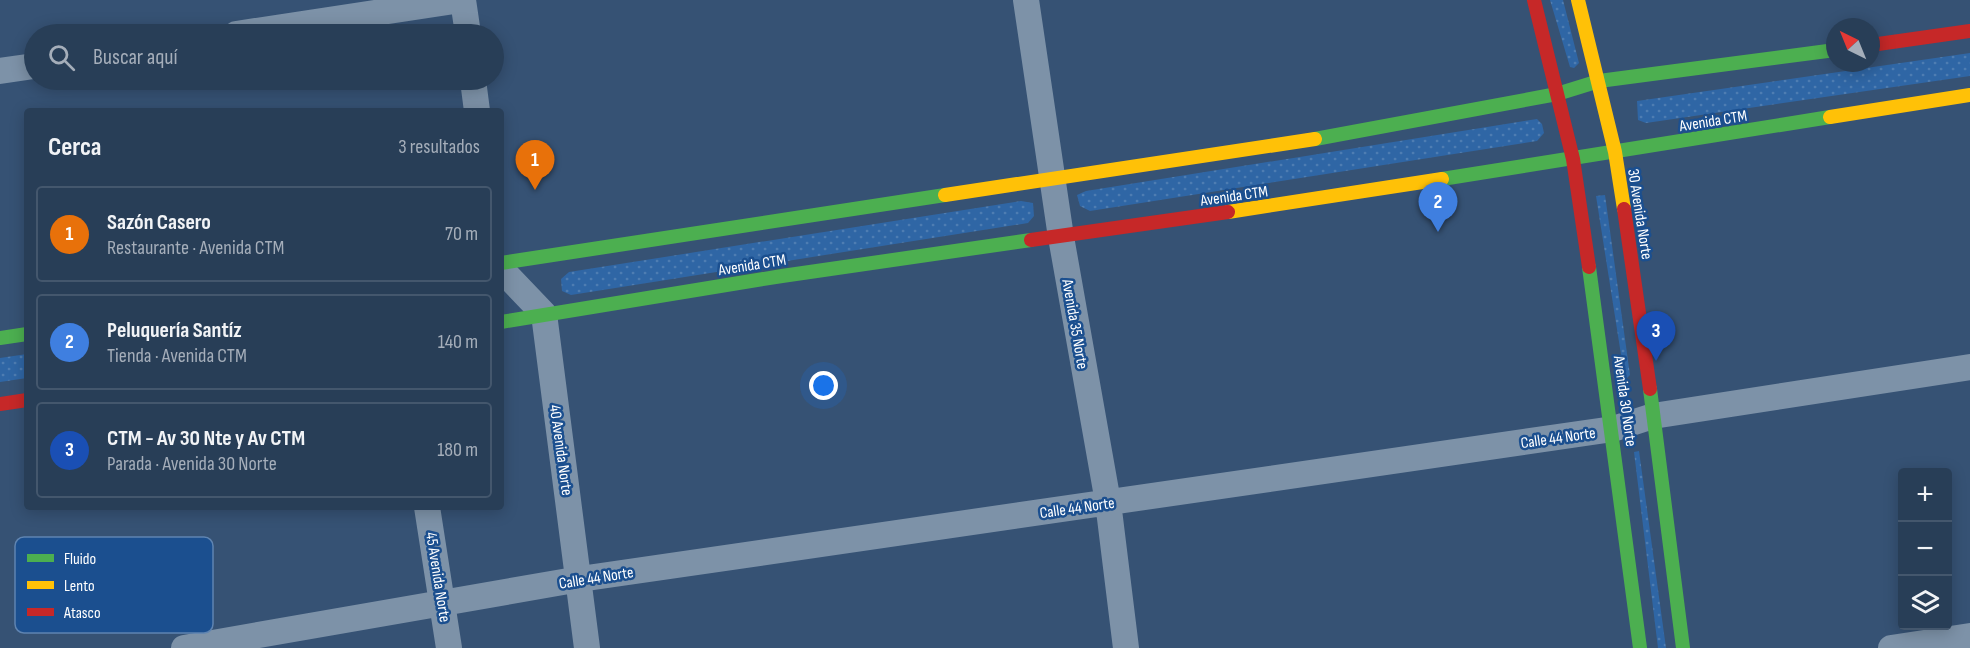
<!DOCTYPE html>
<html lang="es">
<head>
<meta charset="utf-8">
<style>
  :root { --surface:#283e57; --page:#344961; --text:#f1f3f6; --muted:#a5aeba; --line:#44576d; --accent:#b9c2ce }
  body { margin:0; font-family:"Sofia Sans Condensed",sans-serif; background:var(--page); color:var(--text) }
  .controls { position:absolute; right:18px; bottom:18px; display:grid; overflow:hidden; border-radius:6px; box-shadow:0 3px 15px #0003 }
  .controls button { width:54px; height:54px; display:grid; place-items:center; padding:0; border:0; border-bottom:2px solid var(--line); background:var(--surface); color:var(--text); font:30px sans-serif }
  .compass { position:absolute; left:1826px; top:18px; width:54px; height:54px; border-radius:50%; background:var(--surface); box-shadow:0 3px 15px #0003; rotate:317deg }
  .you { position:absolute; left:824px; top:386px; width:21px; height:21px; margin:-15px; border:4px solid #fff; border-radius:50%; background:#1a73e8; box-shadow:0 0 0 9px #1a73e833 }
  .badge { display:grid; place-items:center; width:39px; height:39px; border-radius:50%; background:var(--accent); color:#fff; font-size:20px; font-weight:700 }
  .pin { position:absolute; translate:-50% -50px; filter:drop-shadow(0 2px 3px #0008) }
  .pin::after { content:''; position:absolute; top:32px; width:21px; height:18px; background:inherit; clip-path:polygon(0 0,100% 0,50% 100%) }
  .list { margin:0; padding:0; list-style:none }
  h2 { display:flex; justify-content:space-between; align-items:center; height:78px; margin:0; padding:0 24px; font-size:26px }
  h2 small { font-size:20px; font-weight:400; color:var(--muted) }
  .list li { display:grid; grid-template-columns:39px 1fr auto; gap:18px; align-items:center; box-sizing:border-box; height:96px; margin:0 12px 12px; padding:0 12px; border:2px solid var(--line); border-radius:6px }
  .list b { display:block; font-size:22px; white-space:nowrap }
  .list p { margin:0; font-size:20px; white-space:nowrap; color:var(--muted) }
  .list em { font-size:20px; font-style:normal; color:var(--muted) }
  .icon { flex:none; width:33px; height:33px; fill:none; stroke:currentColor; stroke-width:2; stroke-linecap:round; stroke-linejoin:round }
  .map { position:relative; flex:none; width:1970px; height:648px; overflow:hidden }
  .search { position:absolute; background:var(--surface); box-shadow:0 3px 15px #0003; left:24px; top:24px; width:480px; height:66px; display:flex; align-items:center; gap:15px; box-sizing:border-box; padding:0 21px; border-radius:33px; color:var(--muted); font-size:22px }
  .panel { position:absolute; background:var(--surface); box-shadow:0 3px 15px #0003; left:24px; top:108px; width:480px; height:402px; border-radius:6px }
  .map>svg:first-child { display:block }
  .grass { fill:url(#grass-dots) }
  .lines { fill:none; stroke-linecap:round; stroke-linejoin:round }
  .street { stroke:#7d92a8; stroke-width:26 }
  .fast { stroke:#4caf50; stroke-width:14 }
  .slow { stroke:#ffc107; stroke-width:14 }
  .jam { stroke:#c62828; stroke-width:14 }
  .labels { text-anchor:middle; stroke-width:5; stroke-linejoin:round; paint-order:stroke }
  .street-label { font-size:16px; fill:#fff; stroke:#1b4f8f }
  .key { fill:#1b4f8f; stroke:#5f84b1; stroke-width:1.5 }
  .key-label { font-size:16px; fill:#fff }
</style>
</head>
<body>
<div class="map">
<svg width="1970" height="648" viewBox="0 0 1970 648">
  <defs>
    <pattern id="grass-dots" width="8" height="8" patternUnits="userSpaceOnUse" patternTransform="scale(1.5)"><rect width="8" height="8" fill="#2f66a5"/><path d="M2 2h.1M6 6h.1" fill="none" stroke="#4e7db2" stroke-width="1.8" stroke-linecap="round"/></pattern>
  </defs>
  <rect width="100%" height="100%" fill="#365274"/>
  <path class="grass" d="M 1550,0 L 1563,0 L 1579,63 L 1574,68 L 1570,67 Z
    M 1970,53 L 1970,76 L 1646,123 L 1638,120 L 1637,101 Z
    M 1537,119 L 1542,124 L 1544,133 L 1537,141 L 1090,211 L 1080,206 L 1077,195 L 1086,191 Z
    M 1605,195 L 1630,375 L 1625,380 L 1596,196 Z
    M 1021,201 L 1033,203 L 1034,216 L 1028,223 L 571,295 L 562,291 L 561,279 L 569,272 Z
    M 27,354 L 27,378 L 0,382 L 0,358 Z
    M 1639,451 L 1666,648 L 1658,648 L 1634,452 Z"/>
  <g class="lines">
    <path class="street" d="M 463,0 L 468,34
      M 1026,0 L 1061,237 L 1108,502 L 1126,648
      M 236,34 L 461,0
      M 0,71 L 34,66
      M 473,80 L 477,111
      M 501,269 L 544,314 L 587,648
      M 427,507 L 449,648
      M 184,648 L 580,579 L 1613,429 L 1653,416 L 1970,367
      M 1891,648 L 1970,636"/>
    <path class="fast" d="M 1315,139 L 1557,94 L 1599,81 L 1835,50
      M 1442,179 L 1830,117
      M 501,263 L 945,195
      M 1589,267 L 1640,648
      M 501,322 L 782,276 L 1031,240
      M 0,338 L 27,334
      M 1650,389 L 1683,648"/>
    <path class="slow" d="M 1578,0 L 1615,152 L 1624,209
      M 1830,117 L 1970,95
      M 945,195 L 1315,139
      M 1228,212 L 1442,179"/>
    <path class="jam" d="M 1534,0 L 1573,159 L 1589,267
      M 1871,45 L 1970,31
      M 1624,209 L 1650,389
      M 1031,240 L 1228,212
      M 0,404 L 27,400"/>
  </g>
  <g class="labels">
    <g class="street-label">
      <text transform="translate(1713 120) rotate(-9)" y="6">Avenida CTM</text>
      <text transform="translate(1234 195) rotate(-8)" y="6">Avenida CTM</text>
      <text transform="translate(1641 214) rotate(81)" y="6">30 Avenida Norte</text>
      <text transform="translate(752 264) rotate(-9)" y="6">Avenida CTM</text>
      <text transform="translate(1076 324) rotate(80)" y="6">Avenida 35 Norte</text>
      <text transform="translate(1626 401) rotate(82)" y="6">Avenida 30 Norte</text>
      <text transform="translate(1558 437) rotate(-8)" y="6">Calle 44 Norte</text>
      <text transform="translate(562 450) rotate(82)" y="6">40 Avenida Norte</text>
      <text transform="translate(1077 507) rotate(-8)" y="6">Calle 44 Norte</text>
      <text transform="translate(439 577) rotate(81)" y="6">45 Avenida Norte</text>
      <text transform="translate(596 577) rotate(-9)" y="6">Calle 44 Norte</text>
    </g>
  </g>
  <rect x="15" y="537" width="198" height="96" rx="9" class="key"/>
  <rect x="27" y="554" width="27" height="8" fill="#4caf50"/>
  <rect x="27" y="581" width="27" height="8" fill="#ffc107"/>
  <rect x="27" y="608" width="27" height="8" fill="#c62828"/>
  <g class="key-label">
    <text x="64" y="564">Fluido</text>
    <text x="64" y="591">Lento</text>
    <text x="64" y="618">Atasco</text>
  </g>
</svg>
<div class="controls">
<button>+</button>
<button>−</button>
<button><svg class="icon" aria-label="layers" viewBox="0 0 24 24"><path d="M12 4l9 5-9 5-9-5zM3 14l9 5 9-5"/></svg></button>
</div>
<svg class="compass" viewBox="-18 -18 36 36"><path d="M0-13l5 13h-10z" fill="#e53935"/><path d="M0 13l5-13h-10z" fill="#a5aeba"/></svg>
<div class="you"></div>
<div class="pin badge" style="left:535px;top:190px;background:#e8710a">1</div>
<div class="pin badge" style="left:1438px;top:232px;background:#3f7fe0">2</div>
<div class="pin badge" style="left:1656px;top:361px;background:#1a4fb4">3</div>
<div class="search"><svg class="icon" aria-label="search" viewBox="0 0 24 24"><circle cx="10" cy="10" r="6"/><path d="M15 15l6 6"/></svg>Buscar aquí</div>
<section class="panel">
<h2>Cerca<small>3 resultados</small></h2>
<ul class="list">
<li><span class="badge" style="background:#e8710a">1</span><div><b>Sazón Casero</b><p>Restaurante · Avenida CTM</p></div><em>70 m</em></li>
<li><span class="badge" style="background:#3f7fe0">2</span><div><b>Peluquería Santíz</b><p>Tienda · Avenida CTM</p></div><em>140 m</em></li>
<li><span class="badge" style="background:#1a4fb4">3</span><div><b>CTM - Av 30 Nte y Av CTM</b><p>Parada · Avenida 30 Norte</p></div><em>180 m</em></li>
</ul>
</section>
</div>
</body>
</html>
